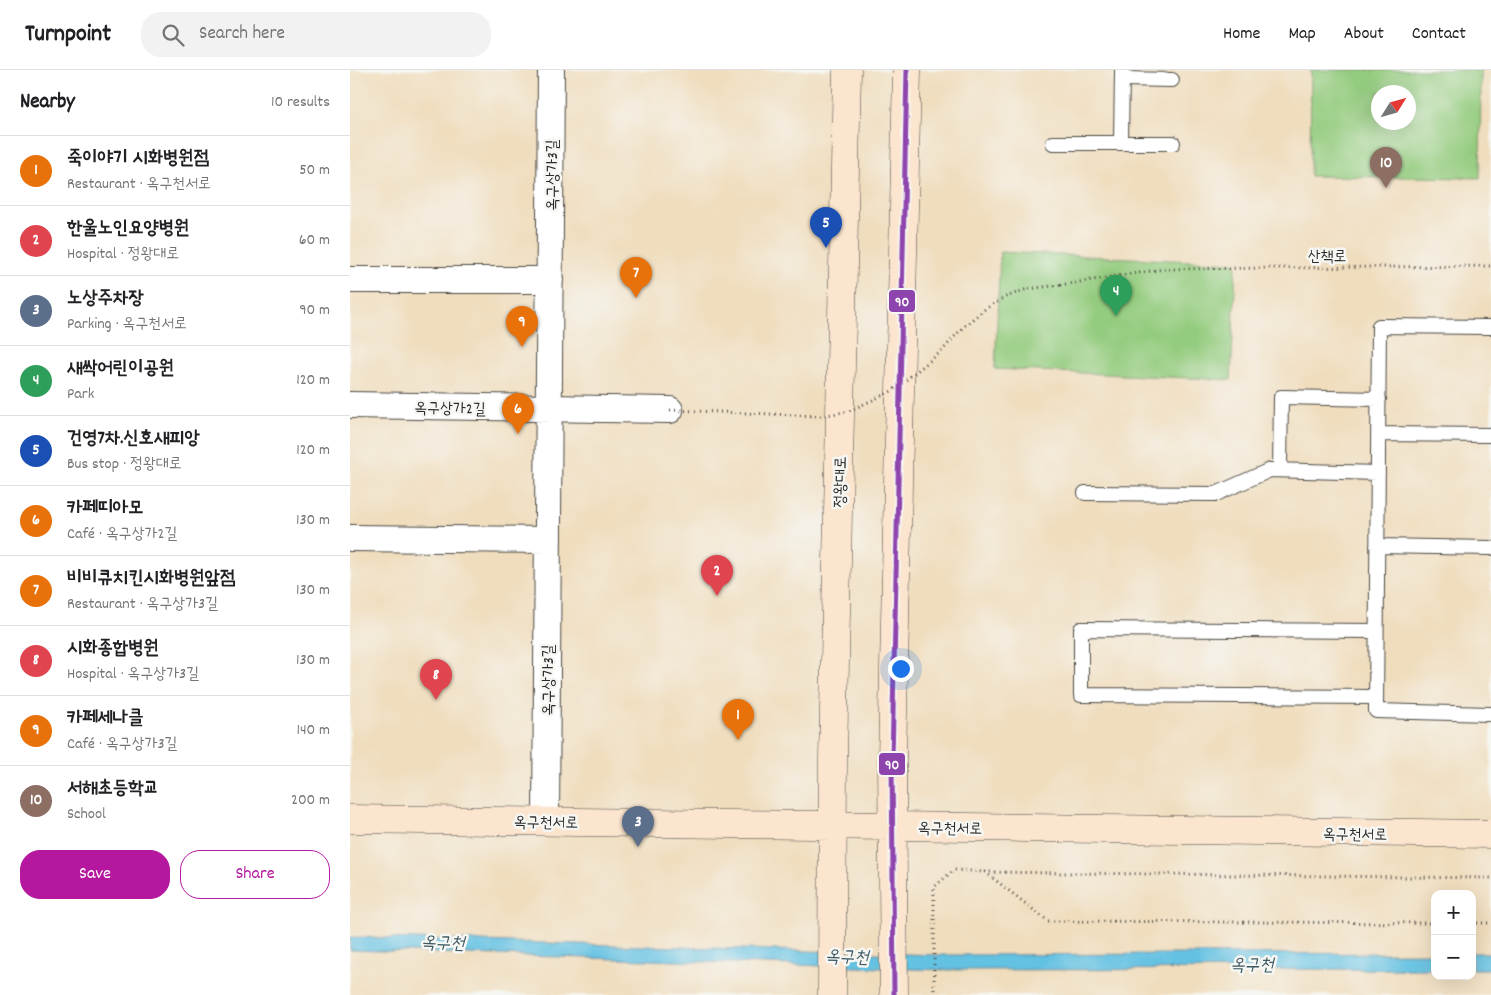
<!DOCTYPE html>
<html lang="en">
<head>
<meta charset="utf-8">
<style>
  :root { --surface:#fff; --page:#f2f2f2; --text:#202124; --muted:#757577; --line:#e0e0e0; --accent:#b5179e }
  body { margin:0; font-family:Dekko,"Poor Story",sans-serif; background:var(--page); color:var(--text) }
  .controls { position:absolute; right:15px; bottom:15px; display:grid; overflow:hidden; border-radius:10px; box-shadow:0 5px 20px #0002 }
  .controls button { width:45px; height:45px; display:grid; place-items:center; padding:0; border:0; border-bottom:1px solid var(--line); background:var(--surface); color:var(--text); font:25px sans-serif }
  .compass { position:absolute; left:1021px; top:15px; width:45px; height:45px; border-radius:50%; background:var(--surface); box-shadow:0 5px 20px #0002; rotate:53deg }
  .you { position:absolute; left:550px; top:598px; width:18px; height:18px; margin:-12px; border:4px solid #fff; border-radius:50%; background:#1a73e8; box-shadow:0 0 0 8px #1a73e833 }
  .badge { display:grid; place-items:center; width:32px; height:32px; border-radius:50%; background:var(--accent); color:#fff; font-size:16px; font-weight:700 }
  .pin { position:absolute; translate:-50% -41px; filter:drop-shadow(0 1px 2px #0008) }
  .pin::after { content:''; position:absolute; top:26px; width:18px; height:15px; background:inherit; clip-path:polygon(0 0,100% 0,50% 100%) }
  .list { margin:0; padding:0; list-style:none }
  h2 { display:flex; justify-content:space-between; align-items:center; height:65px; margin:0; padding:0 20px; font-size:21px }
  h2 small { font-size:16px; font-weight:400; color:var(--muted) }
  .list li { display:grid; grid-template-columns:32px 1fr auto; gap:15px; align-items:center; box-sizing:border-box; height:70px; padding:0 20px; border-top:1px solid var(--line) }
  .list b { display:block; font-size:19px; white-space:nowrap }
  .list p { margin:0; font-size:16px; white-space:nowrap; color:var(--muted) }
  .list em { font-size:16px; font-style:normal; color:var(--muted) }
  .actions { display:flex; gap:10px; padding:15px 20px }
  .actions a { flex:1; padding:11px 0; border:1px solid var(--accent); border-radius:20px; text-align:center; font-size:18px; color:var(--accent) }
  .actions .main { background:var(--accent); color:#fff }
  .icon { flex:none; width:28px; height:28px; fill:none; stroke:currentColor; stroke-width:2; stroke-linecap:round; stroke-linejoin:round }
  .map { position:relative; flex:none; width:1141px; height:925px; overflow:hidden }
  header { display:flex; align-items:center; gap:30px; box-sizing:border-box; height:70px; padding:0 25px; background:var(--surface); border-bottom:1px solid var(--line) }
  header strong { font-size:24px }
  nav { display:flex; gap:28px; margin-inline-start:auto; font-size:18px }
  .search { width:350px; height:45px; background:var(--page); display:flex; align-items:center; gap:12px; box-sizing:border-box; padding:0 18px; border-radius:20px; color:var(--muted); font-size:19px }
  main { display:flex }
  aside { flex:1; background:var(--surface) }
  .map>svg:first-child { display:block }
  .green { fill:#94cc7f; stroke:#607c55; fill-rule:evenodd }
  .water { fill:#64c1e2; stroke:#487686 }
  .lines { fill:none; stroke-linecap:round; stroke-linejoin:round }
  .lane-casing { stroke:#494641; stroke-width:16 }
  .street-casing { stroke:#494641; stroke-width:28 }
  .secondary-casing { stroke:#494641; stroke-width:29 }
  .path { stroke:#494641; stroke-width:3; stroke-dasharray:1 4; stroke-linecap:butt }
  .lane { stroke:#fff; stroke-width:14 }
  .street { stroke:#fff; stroke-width:26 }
  .secondary { stroke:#fbe5cf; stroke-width:28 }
  .path-bridge { stroke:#494641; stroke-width:3; stroke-dasharray:1 4; stroke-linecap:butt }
  .bus-1-casing { stroke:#f6f6f2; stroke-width:9 }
  .bus-1 { stroke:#8e44ad; stroke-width:5 }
  .labels { text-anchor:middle; stroke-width:5; stroke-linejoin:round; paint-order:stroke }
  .street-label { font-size:16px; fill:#2b2b2b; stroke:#f6f6f2 }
  .water-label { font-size:18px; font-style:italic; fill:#3c5862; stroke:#f6f6f2 }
  .line-badge { stroke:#f6f6f2; stroke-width:2 }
  .badge-label { font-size:14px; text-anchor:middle; font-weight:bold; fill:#fff }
</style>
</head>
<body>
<header>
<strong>Turnpoint</strong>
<div class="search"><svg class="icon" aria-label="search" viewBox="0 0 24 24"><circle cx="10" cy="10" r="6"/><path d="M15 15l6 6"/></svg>Search here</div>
<nav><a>Home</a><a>Map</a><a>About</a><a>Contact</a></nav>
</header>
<main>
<aside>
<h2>Nearby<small>10 results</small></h2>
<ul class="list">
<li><span class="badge" style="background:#e8710a">1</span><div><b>죽이야기 시화병원점</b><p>Restaurant · 옥구천서로</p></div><em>50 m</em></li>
<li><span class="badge" style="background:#e0444e">2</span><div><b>한울노인요양병원</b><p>Hospital · 정왕대로</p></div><em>60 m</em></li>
<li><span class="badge" style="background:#5c6f8a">3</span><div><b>노상주차장</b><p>Parking · 옥구천서로</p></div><em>90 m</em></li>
<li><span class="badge" style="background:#2e9e5b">4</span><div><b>새싹어린이공원</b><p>Park</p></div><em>120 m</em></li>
<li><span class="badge" style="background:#1a4fb4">5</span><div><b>건영7차.신호새피앙</b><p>Bus stop · 정왕대로</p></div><em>120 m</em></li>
<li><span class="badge" style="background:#e8710a">6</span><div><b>카페띠아모</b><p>Café · 옥구상가2길</p></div><em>130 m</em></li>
<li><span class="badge" style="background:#e8710a">7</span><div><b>비비큐치킨시화병원앞점</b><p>Restaurant · 옥구상가3길</p></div><em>130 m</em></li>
<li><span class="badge" style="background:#e0444e">8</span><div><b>시화종합병원</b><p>Hospital · 옥구상가3길</p></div><em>130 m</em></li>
<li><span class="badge" style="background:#e8710a">9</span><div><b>카페세나클</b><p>Café · 옥구상가3길</p></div><em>140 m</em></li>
<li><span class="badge" style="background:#8d6e63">10</span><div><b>서해초등학교</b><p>School</p></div><em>200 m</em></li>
</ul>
<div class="actions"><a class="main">Save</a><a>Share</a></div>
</aside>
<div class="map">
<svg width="1141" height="925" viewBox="0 0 1141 925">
  <rect width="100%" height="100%" fill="#f6f6f2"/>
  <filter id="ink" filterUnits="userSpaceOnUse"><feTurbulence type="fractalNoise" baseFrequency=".02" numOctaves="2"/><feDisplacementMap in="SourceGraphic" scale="10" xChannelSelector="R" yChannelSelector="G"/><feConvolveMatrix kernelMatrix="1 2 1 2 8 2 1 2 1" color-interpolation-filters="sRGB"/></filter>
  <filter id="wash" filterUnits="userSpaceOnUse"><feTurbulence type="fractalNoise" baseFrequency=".0096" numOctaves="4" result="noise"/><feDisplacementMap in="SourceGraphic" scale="20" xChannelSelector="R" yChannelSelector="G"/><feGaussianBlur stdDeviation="1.12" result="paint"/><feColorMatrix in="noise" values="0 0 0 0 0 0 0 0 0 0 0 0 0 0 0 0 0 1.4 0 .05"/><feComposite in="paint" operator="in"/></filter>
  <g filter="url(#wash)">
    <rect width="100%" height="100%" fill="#f0ddbd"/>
    <path class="green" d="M 961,0 L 1131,0 L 1130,108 L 960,106 ZM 1028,22 L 1058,22 L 1058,52 L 1028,52 Z
      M 650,182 L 886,193 L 881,310 L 645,299 Z"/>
    <path class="water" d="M 0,867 L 589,885 L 1085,883 L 1085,899 L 592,900 L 0,880 Z
      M 1122,883 L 1141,883 L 1141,899 L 1122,899 Z"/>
  </g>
  <g filter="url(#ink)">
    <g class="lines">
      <defs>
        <path id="lane" d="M 772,9 L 822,10
          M 703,73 L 823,73
          M 771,73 L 772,0
          M 1141,257 L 1029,256 L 1026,641 L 1141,644
          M 1029,364 L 1141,365
          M 930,400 L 931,327 L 1029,329
          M 735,423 L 866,424 L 920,400 L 1028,403
          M 1027,476 L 1141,478
          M 1026,627 L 731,625 L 731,559 L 1026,561"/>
        <path id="street" d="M 0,210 L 200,210
          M 0,335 L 320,340
          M 0,468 L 198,470
          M 196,751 L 201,0"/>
        <path id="secondary" d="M 0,749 L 1141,764
          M 482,925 L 483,689 L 497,0
          M 544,925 L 542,690 L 557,0"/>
      </defs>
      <use href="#lane" class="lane-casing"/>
      <use href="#street" class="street-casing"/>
      <use href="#secondary" class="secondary-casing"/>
      <path class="path" d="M 710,215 L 814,199 L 1141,196
        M 635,802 L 698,851 L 1085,853
        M 1122,853 L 1141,853
        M 584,925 L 584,817 L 604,800 L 635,802 L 1141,808"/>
      <use href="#lane" class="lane"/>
      <use href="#street" class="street"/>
      <use href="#secondary" class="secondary"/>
      <path class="path-bridge" d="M 320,340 L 471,346 L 499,341 L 542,321 L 592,281 L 613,257 L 635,239 L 656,227 L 677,219 L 710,215"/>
      <defs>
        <path id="bus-1" d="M 544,925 L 542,690 L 557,0"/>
      </defs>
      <use href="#bus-1" class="bus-1-casing"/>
      <use href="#bus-1" class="bus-1"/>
    </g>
  </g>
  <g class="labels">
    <g class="street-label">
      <text transform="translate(201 105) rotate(-90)" y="6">옥구상가3길</text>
      <text x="977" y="191">산책로</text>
      <text transform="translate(100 337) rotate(1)" y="6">옥구상가2길</text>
      <text transform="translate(489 412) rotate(-89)" y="6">정왕대로</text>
      <text transform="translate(197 610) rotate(-90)" y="6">옥구상가3길</text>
      <text transform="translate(196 751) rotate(1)" y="6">옥구천서로</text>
      <text transform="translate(600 757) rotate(1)" y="6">옥구천서로</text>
      <text transform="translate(1005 763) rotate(1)" y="6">옥구천서로</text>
    </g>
    <g class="water-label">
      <text transform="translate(93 872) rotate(2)" y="6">옥구천</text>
      <text transform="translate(497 886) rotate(2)" y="6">옥구천</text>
      <text x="902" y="900">옥구천</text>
    </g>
  </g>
  <g class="line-badge">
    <rect x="538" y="219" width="28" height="24" rx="5" fill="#8e44ad"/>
    <rect x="528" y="682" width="28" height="24" rx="5" fill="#8e44ad"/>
  </g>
  <g class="badge-label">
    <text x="552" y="236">90</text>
    <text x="542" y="699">90</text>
  </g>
</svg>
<div class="controls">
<button>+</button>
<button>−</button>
</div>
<svg class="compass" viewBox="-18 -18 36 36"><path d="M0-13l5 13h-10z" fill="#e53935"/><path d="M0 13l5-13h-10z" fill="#757577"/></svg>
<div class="you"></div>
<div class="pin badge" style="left:388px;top:670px;background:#e8710a">1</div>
<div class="pin badge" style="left:367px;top:526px;background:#e0444e">2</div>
<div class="pin badge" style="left:288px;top:777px;background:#5c6f8a">3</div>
<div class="pin badge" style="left:766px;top:246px;background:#2e9e5b">4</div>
<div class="pin badge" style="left:476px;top:178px;background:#1a4fb4">5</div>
<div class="pin badge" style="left:168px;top:364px;background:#e8710a">6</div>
<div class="pin badge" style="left:286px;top:228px;background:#e8710a">7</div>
<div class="pin badge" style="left:86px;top:630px;background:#e0444e">8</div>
<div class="pin badge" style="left:172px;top:277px;background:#e8710a">9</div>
<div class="pin badge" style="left:1036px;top:118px;background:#8d6e63">10</div>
</div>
</main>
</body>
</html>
